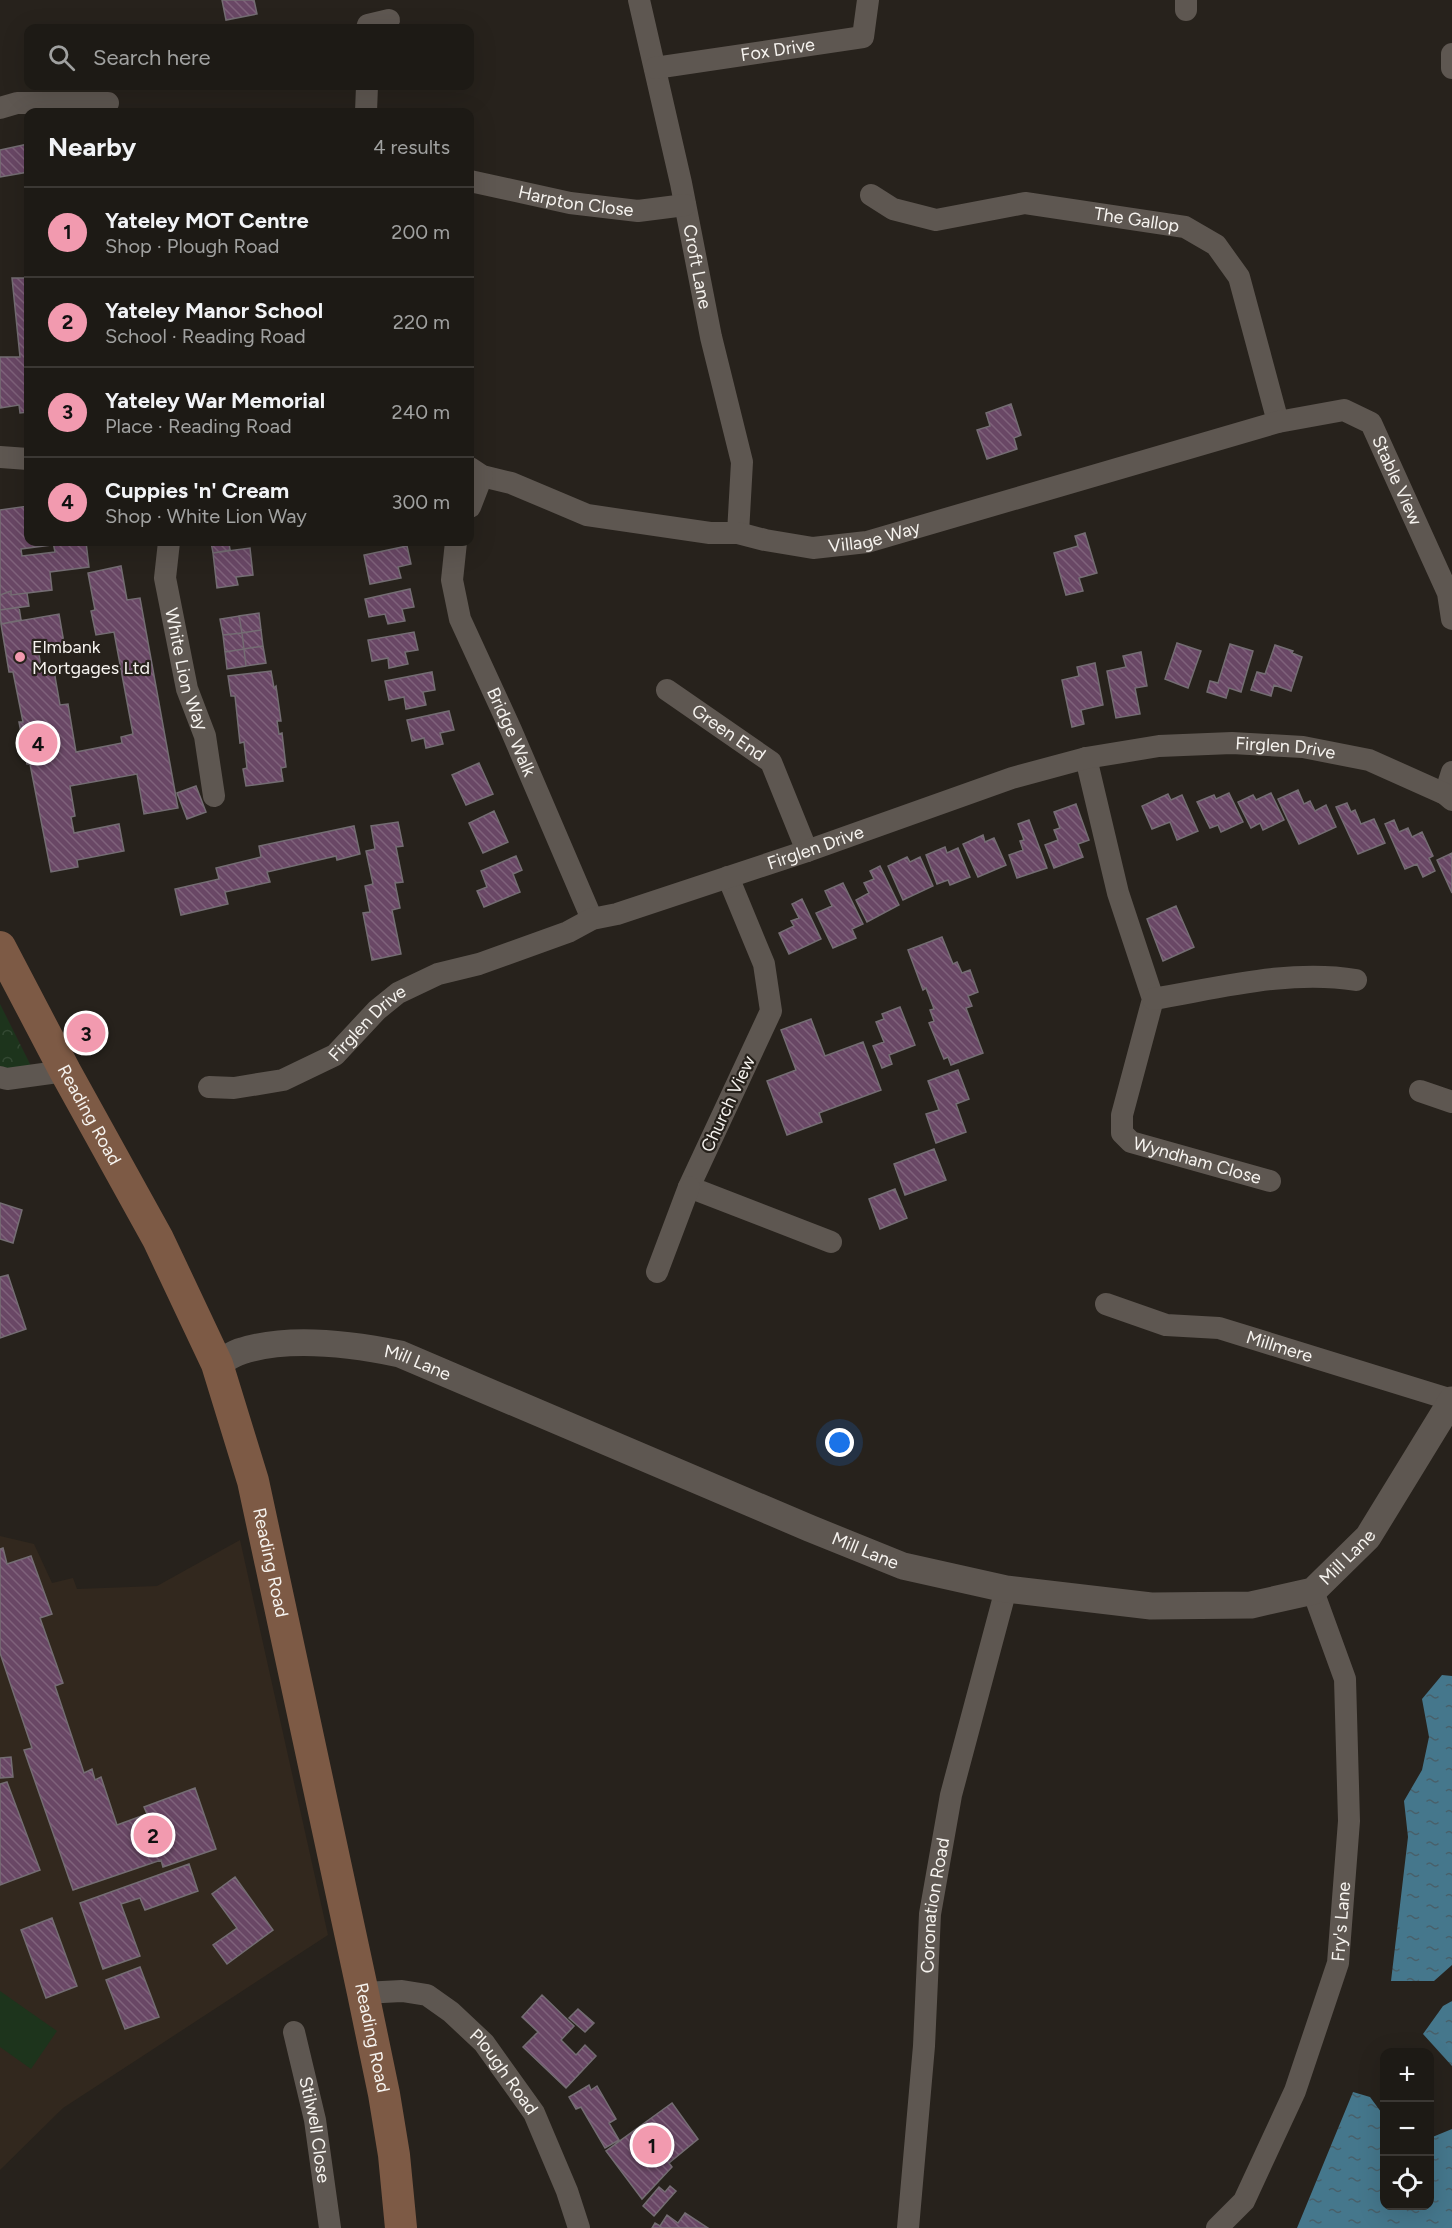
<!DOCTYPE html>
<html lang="en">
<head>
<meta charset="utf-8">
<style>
  :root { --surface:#1d1a15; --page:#2a2722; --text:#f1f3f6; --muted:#a0a1a0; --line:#3b3834; --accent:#f29aaf }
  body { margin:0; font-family:Figtree,sans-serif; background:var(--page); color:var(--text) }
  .controls { position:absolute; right:18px; bottom:18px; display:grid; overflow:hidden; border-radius:12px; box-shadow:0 6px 24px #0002 }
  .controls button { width:54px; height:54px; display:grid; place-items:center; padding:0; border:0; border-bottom:2px solid var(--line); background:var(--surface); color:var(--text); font:30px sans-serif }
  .you { position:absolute; left:840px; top:1443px; width:21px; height:21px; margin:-15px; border:4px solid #fff; border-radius:50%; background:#1a73e8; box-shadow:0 0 0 9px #1a73e833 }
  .badge { display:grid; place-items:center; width:39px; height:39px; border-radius:50%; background:var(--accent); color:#111; font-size:20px; font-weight:700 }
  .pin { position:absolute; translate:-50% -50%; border:3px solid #fff; box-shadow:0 2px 6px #0006 }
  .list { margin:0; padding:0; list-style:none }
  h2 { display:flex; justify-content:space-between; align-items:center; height:78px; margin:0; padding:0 24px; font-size:26px }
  h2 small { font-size:20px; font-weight:400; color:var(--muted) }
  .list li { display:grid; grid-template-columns:39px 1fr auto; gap:18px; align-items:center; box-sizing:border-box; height:90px; padding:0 24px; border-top:2px solid var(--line) }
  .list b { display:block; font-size:22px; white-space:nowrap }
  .list p { margin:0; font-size:20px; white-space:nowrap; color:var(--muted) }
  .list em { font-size:20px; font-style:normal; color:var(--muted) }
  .icon { flex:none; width:33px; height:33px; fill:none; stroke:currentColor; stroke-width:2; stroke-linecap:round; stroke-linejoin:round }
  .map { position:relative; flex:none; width:1452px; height:2228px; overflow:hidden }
  .search { position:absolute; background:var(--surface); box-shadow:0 6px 24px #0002; left:24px; top:24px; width:450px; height:66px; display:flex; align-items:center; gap:15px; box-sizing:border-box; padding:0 21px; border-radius:12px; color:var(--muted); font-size:22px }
  .panel { position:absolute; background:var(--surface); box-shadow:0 6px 24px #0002; left:24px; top:108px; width:450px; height:438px; border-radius:12px }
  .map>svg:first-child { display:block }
  .built { fill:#32281e }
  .park { fill:url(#park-crowns) }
  .pitch { fill:#1d341c }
  .water { fill:url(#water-ripples) }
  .building { fill:url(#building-back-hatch); stroke:#746d73; stroke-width:1.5 }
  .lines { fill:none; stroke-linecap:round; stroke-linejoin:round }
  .minor { stroke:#5e5751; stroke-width:22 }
  .tertiary { stroke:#5e5751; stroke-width:27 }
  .secondary { stroke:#7d5a45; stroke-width:32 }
  .poi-dot { fill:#f29aaf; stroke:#27221c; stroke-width:2 }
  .labels { text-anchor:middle; stroke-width:4.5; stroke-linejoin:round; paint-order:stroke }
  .street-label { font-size:18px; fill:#f6f3ef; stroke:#27221c }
  .poi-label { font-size:18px; fill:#f6f3ef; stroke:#27221c; text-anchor:start }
</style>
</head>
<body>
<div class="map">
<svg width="1452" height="2228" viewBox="0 0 1452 2228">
  <defs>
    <pattern id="park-crowns" width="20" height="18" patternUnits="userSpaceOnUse" patternTransform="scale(1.5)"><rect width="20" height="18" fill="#1d341c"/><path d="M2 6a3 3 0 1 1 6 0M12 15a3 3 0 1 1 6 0" fill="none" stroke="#334832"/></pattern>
    <pattern id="water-ripples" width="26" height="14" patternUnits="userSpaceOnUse" patternTransform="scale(1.5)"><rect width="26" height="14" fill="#45778c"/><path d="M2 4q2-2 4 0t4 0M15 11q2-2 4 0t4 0" fill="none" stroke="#48606a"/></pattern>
    <pattern id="building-back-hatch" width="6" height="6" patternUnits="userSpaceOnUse" patternTransform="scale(1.5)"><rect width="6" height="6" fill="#694765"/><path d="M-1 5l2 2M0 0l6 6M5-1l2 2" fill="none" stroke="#7f627b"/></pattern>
  </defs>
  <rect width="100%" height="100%" fill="#27221c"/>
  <path class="built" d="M 0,1536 L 34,1544 L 52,1583 L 73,1578 L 77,1589 L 157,1586 L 240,1540 L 328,1935 L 63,2108 L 0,2170 Z"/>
  <path class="park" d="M 0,1004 L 32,1068 L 19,1072 L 0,1067 Z"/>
  <path class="pitch" d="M 0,1991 L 57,2031 L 31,2069 L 0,2047 Z"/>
  <path class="water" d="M 1442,1675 L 1452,1676 L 1452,1965 L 1434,1981 L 1391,1981 L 1408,1837 L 1404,1801 L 1422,1770 L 1429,1737 L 1422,1699 Z
    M 1452,2001 L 1452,2066 L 1423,2034 L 1443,2006 Z
    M 1353,2092 L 1370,2097 L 1384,2116 L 1384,2206 L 1430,2206 L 1430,2138 L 1452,2129 L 1452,2228 L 1297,2228 Z"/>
  <path class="building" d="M 222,0 L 254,0 L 257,14 L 226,20 Z
    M 28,144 L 28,172 L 0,177 L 0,150 Z
    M 12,278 L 28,278 L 28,412 L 20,413 L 19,405 L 0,408 L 0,357 L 20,357 Z
    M 1011,404 L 1021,435 L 1014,438 L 1017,449 L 987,459 L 977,430 L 990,426 L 986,413 Z
    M 28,506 L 28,542 L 51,542 L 51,545 L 21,549 L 22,556 L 55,552 L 53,542 L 86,542 L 89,567 L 50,572 L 52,590 L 11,595 L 11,591 L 0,595 L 0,510 Z
    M 1085,533 L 1097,573 L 1079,578 L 1083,591 L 1066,595 L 1054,553 L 1078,546 L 1075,536 Z
    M 211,542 L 237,542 L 229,543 L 230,550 L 213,553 Z
    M 407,546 L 411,564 L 398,567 L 401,578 L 370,584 L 364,555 Z
    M 250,548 L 253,575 L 236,577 L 238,585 L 217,588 L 213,553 Z
    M 121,566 L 127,600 L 140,598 L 178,808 L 144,814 L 137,774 L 70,786 L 75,816 L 71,817 L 74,833 L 119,824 L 124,851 L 77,860 L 78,867 L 51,872 L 30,764 L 27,764 L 19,722 L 23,722 L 13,672 L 9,672 L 1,624 L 59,614 L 64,643 L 38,648 L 41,667 L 53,665 L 60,705 L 68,704 L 76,752 L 122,743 L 121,737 L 133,734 L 114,632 L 96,635 L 91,611 L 95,610 L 88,573 Z
    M 410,589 L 414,607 L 402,609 L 405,621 L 388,624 L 385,614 L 369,617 L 365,599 Z
    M 11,591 L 11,595 L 27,593 L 29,606 L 0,610 L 0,595 Z
    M 19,607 L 21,620 L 1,624 L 0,610 Z
    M 259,613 L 261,630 L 242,633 L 239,616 Z
    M 239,616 L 242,633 L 223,635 L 220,619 Z
    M 261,630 L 263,646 L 244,649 L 242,633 Z
    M 414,632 L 418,650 L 405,652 L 408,664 L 389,668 L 388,658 L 372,661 L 368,640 Z
    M 242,633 L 244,649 L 225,652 L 223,635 Z
    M 1177,643 L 1201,651 L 1188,688 L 1165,679 Z
    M 1230,644 L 1253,651 L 1241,692 L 1229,688 L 1226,698 L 1207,692 L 1210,681 L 1218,683 Z
    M 1275,645 L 1293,651 L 1292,653 L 1302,657 L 1291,691 L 1274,685 L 1271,696 L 1251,690 L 1257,672 L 1265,674 Z
    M 263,646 L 266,663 L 246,666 L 244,649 Z
    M 244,649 L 246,666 L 227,669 L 225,652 Z
    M 1141,652 L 1147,686 L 1135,688 L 1140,714 L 1116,718 L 1107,671 L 1126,667 L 1123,656 Z
    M 1095,663 L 1103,705 L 1081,710 L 1084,724 L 1072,727 L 1062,680 L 1079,676 L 1077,667 Z
    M 271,671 L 274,688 L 276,686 L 281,721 L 277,721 L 279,734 L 282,733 L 286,767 L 281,768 L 283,781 L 246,786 L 243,769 L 247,768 L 244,742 L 240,743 L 235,696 L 231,696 L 228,676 Z
    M 432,672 L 435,690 L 423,692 L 426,705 L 406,709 L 404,697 L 389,700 L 385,681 Z
    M 449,711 L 454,730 L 440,733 L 443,744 L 426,748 L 424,738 L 412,741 L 407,720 Z
    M 479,763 L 493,794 L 466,805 L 452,775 Z
    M 196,786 L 206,812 L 187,819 L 177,793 Z
    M 1298,790 L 1304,804 L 1310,801 L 1315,811 L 1326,805 L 1336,827 L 1299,844 L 1278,799 Z
    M 1229,793 L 1243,822 L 1221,832 L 1218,825 L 1210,828 L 1197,802 L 1214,795 L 1216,799 Z
    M 1271,793 L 1284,820 L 1263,830 L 1260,823 L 1251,828 L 1238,802 L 1253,795 L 1256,800 Z
    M 1168,794 L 1171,800 L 1182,795 L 1198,831 L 1177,840 L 1170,822 L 1152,829 L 1142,806 Z
    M 1347,803 L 1351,812 L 1355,810 L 1361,824 L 1374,819 L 1385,843 L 1358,854 L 1336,807 Z
    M 1076,804 L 1089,840 L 1078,844 L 1083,857 L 1054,868 L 1045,845 L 1058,840 L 1054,830 L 1060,828 L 1054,812 Z
    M 494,811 L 508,842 L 483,853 L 469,823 Z
    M 1029,820 L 1047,868 L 1017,878 L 1009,855 L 1023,850 L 1020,841 L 1024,840 L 1018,824 Z
    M 1394,820 L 1399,832 L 1408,828 L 1412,837 L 1422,832 L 1433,856 L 1429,858 L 1435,871 L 1423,877 L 1417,864 L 1405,869 L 1385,824 Z
    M 398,822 L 403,846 L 396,847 L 403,882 L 395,883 L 400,908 L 392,910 L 401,954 L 372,960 L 363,913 L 370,912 L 365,886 L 373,884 L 366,851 L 375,849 L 371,826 Z
    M 354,826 L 360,854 L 337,860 L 336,856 L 267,872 L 270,882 L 225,892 L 228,904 L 181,915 L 175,889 L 219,879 L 216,868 L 261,857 L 259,846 Z
    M 983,835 L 985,842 L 994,838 L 1006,865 L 978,877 L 963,844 Z
    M 945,847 L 947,853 L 958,848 L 970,877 L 950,885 L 948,880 L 937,884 L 926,855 Z
    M 1452,853 L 1452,893 L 1437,860 Z
    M 516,856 L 522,870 L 513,874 L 520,892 L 484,907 L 477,891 L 487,887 L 481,871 Z
    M 907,857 L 910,862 L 920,857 L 933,886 L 903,900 L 888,866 Z
    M 880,866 L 899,905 L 867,922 L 856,900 L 869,893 L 864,883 L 874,879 L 870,871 Z
    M 843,883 L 863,924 L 852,929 L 856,938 L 833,948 L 816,913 L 832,906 L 825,891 Z
    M 802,899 L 821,939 L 789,954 L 779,933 L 794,926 L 791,921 L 799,918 L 792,904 Z
    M 1176,906 L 1194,947 L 1163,961 L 1147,919 Z
    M 942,937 L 953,964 L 957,962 L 962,973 L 970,970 L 978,992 L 968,996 L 972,1006 L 966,1008 L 983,1053 L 951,1065 L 948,1057 L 944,1059 L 929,1023 L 934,1021 L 930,1010 L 934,1009 L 926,988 L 923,990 L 908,950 Z
    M 900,1007 L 915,1045 L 889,1055 L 892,1064 L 882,1068 L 873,1046 L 884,1042 L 876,1022 L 884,1019 L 882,1014 Z
    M 811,1019 L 825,1056 L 863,1042 L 881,1090 L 819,1113 L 822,1122 L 787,1135 L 767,1081 L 796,1070 L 781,1030 Z
    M 958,1070 L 969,1099 L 956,1104 L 966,1132 L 936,1143 L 926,1114 L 939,1110 L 928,1081 Z
    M 934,1149 L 946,1180 L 905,1195 L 894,1164 Z
    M 895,1189 L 907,1218 L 880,1229 L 869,1199 Z
    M 0,1203 L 22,1210 L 13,1243 L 0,1239 Z
    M 8,1275 L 26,1329 L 0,1338 L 0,1277 Z
    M 3,1548 L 7,1564 L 31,1556 L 52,1614 L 40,1618 L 63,1683 L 55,1686 L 84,1773 L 92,1769 L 95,1780 L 101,1777 L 117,1825 L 147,1814 L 144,1807 L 195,1788 L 216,1849 L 163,1867 L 161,1860 L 73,1890 L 24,1750 L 32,1748 L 0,1653 L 0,1549 Z
    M 11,1757 L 13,1777 L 0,1778 L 0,1758 Z
    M 7,1782 L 40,1870 L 0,1885 L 0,1784 Z
    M 189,1864 L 198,1891 L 145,1910 L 140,1898 L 121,1904 L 140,1956 L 103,1969 L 80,1903 Z
    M 235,1877 L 273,1930 L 227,1964 L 213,1945 L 237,1928 L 212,1894 Z
    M 52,1918 L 77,1986 L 46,1998 L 21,1930 Z
    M 140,1967 L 159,2017 L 125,2029 L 106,1980 Z
    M 542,1995 L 574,2026 L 561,2040 L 576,2055 L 585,2045 L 596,2056 L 566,2088 L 523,2047 L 538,2032 L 522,2017 Z
    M 578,2009 L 594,2023 L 585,2032 L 569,2018 Z
    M 589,2085 L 591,2090 L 597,2086 L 616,2119 L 609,2123 L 619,2140 L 605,2148 L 581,2107 L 576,2109 L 569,2097 Z
    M 672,2103 L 698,2139 L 669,2163 L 672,2167 L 642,2199 L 606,2151 Z
    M 670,2186 L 676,2191 L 654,2216 L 643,2206 L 659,2187 L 665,2192 Z
    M 685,2213 L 708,2228 L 652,2228 L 655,2223 L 660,2226 L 667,2215 L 678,2223 Z"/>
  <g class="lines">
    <g class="minor">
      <path id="s1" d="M 639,0 L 681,183 L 711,337 L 742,462 L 738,533"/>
      <path d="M 1186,0 L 1186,10"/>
      <path d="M 367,28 L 368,25 L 389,20"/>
      <path d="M 1452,54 L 1452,68"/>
      <path id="s2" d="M 655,68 L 863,37 L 868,0"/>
      <path d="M 0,108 L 17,103 L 108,103"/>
      <path d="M 366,112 L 367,86"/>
      <path id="s3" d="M 470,181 L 570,203 L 638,211 L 685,205"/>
      <path id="s4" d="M 871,195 L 893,209 L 936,220 L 1025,203 L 1185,227 L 1216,245 L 1239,277 L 1278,422"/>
      <path d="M 0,457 L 28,459"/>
      <path id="s5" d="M 470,468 L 482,476 L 511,483 L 587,515 L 710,533 L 738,533 L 765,540 L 813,548 L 867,542 L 1278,422 L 1344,410 L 1371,423 L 1448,593 L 1452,619"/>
      <path d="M 470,507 L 482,476"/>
      <path id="s6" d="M 169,542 L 165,578 L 187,689 L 205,736 L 214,796"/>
      <path id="s7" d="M 456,542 L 452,580 L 460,619 L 511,730 L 592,919"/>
      <path id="s8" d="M 667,690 L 771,762 L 807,851"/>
      <path id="s9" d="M 1086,758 L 1118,893 L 1153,999 L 1122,1115 L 1122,1133 L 1131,1142 L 1270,1181"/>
      <path d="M 1445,794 L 1452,772"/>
      <path d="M 728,877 L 764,964 L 771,1011 L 689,1187 L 831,1242"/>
      <path d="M 1153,999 C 1219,988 1289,969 1356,980"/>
      <path d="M 0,1077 L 7,1079 L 65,1071"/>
      <path id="s10" d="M 209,1087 L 234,1088 L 283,1080 L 335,1055 L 377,1010 L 398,993 L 438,974 L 479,964 L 568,932 L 592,919 L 617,914 L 807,851 L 1012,778 L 1086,758 L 1159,746 L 1232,743 L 1303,747 L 1369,760 L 1445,794 L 1452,800"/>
      <path d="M 1420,1091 L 1452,1102"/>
      <path d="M 657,1272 L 689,1187"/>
      <path id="s11" d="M 1106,1304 L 1166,1325 L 1219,1328 L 1452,1400"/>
      <path id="s12" d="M 363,1993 L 402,1991 L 427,1995 L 451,2012 L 484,2043 L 534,2113 L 567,2191 L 579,2228"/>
      <path id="s13" d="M 294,2032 L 315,2120 L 330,2228"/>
      <path id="s14" d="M 908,2228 L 924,2046 L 930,1914 L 951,1795 L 1006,1589"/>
      <path id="s15" d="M 1217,2228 L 1244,2201 L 1295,2091 L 1338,1963 L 1349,1821 L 1345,1679 L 1313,1591"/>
    </g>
    <path class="tertiary" id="s16" d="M 217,1364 C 225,1360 233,1353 242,1351 C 289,1336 352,1344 400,1354 L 809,1528 L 903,1566 L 1006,1589 L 1151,1606 L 1251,1605 L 1313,1591 L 1368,1537 L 1452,1400"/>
    <path class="secondary" id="s17" d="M 0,947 L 65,1071 L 158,1239 L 217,1364 L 253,1481 L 363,1993 L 384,2094 L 394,2155 L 401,2228"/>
  </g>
  <circle class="poi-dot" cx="20" cy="657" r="6"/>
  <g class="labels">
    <g class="street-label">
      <text dy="6" stroke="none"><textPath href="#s2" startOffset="124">Fox Drive</textPath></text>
      <text dy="6" stroke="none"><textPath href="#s3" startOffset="108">Harpton Close</textPath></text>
      <text dy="6" stroke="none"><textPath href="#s4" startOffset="274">The Gallop</textPath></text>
      <text dy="6" stroke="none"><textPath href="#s1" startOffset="273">Croft Lane</textPath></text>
      <text dy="6" stroke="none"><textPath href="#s5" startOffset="998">Stable View</textPath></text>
      <text dy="6" stroke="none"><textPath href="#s5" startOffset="418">Village Way</textPath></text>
      <text dy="6" stroke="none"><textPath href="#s6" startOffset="130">White Lion Way</textPath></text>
      <text dy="6" stroke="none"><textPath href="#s7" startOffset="202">Bridge Walk</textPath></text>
      <text dy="6" stroke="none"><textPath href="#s8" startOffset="75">Green End</textPath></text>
      <text dy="6" stroke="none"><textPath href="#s10" startOffset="1150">Firglen Drive</textPath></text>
      <text dy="6" stroke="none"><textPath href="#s10" startOffset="664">Firglen Drive</textPath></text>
      <text dy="6" stroke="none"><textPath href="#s10" startOffset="178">Firglen Drive</textPath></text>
      <text transform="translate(728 1104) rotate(-65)" y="6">Church View</text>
      <text dy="6" stroke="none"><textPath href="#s17" startOffset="190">Reading Road</textPath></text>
      <text dy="6" stroke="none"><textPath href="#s9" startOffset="470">Wyndham Close</textPath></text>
      <text dy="6" stroke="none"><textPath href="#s11" startOffset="180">Millmere</textPath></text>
      <text dy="6" stroke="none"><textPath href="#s16" startOffset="207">Mill Lane</textPath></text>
      <text dy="6" stroke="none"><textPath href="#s16" startOffset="693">Mill Lane</textPath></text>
      <text dy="6" stroke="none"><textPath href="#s16" startOffset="1197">Mill Lane</textPath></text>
      <text dy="6" stroke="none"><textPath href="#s17" startOffset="676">Reading Road</textPath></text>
      <text dy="6" stroke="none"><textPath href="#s14" startOffset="324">Coronation Road</textPath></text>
      <text dy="6" stroke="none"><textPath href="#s15" startOffset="336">Fry's Lane</textPath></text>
      <text dy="6" stroke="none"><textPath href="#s17" startOffset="1162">Reading Road</textPath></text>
      <text dy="6" stroke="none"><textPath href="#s12" startOffset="174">Plough Road</textPath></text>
      <text dy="6" stroke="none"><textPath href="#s13" startOffset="100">Stilwell Close</textPath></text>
    </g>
    <g class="poi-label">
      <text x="32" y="653">Elmbank<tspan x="32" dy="21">Mortgages Ltd</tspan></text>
    </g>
  </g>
</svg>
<div class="controls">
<button>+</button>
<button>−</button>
<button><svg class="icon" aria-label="locate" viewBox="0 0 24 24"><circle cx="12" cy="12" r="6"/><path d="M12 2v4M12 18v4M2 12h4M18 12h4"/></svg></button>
</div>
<div class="you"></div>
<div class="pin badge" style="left:652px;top:2145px">1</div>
<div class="pin badge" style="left:153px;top:1835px">2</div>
<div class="pin badge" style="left:86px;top:1033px">3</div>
<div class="pin badge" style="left:38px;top:743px">4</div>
<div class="search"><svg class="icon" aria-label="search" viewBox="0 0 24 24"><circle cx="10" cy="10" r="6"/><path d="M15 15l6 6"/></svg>Search here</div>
<section class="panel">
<h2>Nearby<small>4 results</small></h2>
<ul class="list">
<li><span class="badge">1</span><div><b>Yateley MOT Centre</b><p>Shop · Plough Road</p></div><em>200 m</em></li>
<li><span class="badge">2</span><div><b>Yateley Manor School</b><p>School · Reading Road</p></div><em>220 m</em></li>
<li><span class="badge">3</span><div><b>Yateley War Memorial</b><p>Place · Reading Road</p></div><em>240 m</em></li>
<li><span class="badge">4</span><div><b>Cuppies 'n' Cream</b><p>Shop · White Lion Way</p></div><em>300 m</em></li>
</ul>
</section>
</div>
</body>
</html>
